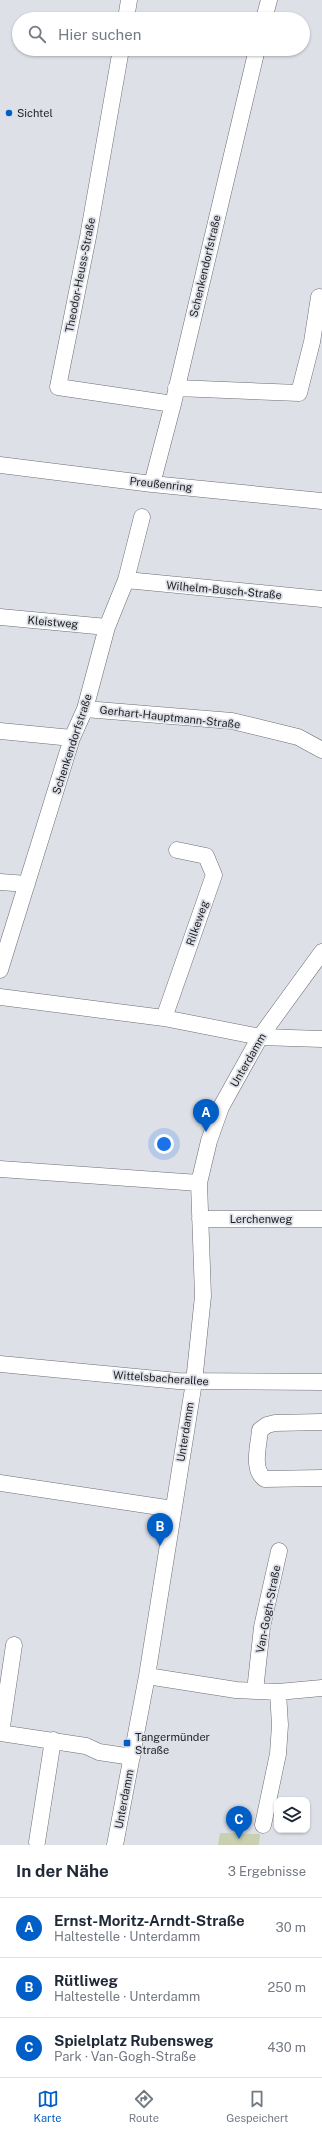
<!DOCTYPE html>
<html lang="de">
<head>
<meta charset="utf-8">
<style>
  :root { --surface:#fff; --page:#f6f6f7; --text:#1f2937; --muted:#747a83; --line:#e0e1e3; --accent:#005ec7 }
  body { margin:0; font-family:"Public Sans",sans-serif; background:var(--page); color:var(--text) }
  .controls { position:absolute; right:12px; bottom:12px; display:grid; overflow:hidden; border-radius:8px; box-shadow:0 1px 3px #0004 }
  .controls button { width:36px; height:36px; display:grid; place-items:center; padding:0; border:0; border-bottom:1px solid var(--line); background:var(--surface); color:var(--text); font:20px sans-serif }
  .you { position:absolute; left:164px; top:1144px; width:14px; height:14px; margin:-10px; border:3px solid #fff; border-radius:50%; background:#1a73e8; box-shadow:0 0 0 6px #1a73e833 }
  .badge { display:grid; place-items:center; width:26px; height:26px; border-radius:50%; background:var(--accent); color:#fff; font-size:13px; font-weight:700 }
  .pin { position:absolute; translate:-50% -33px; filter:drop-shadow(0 1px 2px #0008) }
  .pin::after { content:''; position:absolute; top:21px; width:14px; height:12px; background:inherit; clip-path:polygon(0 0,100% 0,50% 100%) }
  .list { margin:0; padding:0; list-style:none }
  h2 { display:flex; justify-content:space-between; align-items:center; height:52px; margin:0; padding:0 16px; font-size:17px }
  h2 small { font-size:13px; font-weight:400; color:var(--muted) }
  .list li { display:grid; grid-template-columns:26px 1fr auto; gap:12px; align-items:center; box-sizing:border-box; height:60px; padding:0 16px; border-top:1px solid var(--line) }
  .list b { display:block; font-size:15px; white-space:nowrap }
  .list p { margin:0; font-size:13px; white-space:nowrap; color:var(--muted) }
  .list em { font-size:13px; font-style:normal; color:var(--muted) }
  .icon { flex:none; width:22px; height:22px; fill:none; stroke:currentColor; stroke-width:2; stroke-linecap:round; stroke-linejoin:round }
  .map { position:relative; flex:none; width:322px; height:1845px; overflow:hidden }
  .search { position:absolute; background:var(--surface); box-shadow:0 1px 3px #0004; left:12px; right:12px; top:12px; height:44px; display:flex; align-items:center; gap:10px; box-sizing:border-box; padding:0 14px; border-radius:22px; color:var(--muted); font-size:15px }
  .sheet { height:232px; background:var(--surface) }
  nav { display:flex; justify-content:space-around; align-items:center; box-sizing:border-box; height:56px; border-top:1px solid var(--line); background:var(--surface); font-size:11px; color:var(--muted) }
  nav a { display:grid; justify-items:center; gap:2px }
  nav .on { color:var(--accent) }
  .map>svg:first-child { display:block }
  .green { fill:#c9d0b2 }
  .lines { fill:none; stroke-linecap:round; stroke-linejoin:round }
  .minor-casing { stroke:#6c6d74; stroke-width:17 }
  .minor { stroke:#fff; stroke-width:16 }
  .poi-dot { fill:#005ec7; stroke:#dee0e8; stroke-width:1.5 }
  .labels { text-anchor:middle; stroke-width:3.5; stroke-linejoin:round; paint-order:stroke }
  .poi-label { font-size:11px; fill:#1d1e21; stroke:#dee0e8; text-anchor:start }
  .street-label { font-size:11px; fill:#1d1e21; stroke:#dee0e8 }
</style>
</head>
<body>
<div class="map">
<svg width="322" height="1845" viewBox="0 0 322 1845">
  <rect width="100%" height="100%" fill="#dee0e8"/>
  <path class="green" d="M 220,1833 L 260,1834 L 259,1845 L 218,1845 Z"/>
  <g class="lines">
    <defs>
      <path id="minor" d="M 126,19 L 129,0
        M 264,19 L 269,0
        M 121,49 L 88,237 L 58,387 L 173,404
        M 176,388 L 299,393 L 312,342 L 319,297
        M 0,465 L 152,484 L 322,501
        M 152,484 L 173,404 L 257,49
        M 126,580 L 322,599
        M 0,617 L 107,627
        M 85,709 L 232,721 L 298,737 L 322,750
        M 0,731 L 72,738
        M 0,882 L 27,884
        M 0,970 L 72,738 L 85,709 L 107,627 L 126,580 L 142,517
        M 0,997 L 164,1018 L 260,1037 L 322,1039
        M 164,1018 L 214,875 L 206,856 L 177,850
        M 0,1169 L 199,1183
        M 200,1219 L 322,1219
        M 0,1364 L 178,1381 L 322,1382
        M 322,1422 L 275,1423 L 267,1425 L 260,1430 C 259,1444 251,1470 265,1479 L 322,1478
        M 0,1483 L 173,1509
        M 147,1676 L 236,1690 L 278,1692 L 322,1688
        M 255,1691 L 262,1627 L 279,1551
        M 0,1733 L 86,1746 L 99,1752 L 132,1757
        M 1,1733 L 14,1645
        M 263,1825 L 278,1754 L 280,1725 L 278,1692
        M 37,1842 L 53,1740
        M 115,1845 L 147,1676 L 194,1382 L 203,1296 L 199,1183 L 209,1141 L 221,1107 L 260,1037 L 322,952"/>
    </defs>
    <use href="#minor" class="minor-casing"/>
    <use href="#minor" class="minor"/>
  </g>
  <g class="poi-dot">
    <circle cx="9" cy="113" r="4"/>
    <rect x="123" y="1739" width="8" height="8" rx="2"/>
  </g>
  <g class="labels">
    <g class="poi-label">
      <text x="17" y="117">Sichtel</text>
      <text x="135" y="1741">Tangermünder<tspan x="135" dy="13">Straße</tspan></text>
    </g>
    <g class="street-label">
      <text transform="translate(205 266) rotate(-77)" y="4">Schenkendorfstraße</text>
      <text transform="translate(80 275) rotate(-79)" y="4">Theodor-Heuss-Straße</text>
      <text transform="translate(161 484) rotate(6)" y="4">Preußenring</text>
      <text transform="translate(224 590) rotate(5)" y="4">Wilhelm-Busch-Straße</text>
      <text transform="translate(53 622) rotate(5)" y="4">Kleistweg</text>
      <text transform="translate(170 717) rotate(6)" y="4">Gerhart-Hauptmann-Straße</text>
      <text transform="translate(72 744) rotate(-72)" y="4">Schenkendorfstraße</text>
      <text transform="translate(197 923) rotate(-71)" y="4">Rilkeweg</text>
      <text transform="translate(248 1060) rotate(-60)" y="4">Unterdamm</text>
      <text x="261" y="1223">Lerchenweg</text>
      <text transform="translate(161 1378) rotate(4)" y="4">Wittelsbacherallee</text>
      <text transform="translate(185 1432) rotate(-81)" y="4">Unterdamm</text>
      <text transform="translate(268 1609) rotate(-79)" y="4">Van-Gogh-Straße</text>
      <text transform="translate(124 1799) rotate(-79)" y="4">Unterdamm</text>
    </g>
  </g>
</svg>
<div class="controls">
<button><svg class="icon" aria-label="layers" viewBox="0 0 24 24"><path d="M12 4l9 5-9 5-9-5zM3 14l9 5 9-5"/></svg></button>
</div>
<div class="you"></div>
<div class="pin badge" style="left:206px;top:1132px">A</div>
<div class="pin badge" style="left:160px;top:1546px">B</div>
<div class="pin badge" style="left:239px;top:1839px">C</div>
<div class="search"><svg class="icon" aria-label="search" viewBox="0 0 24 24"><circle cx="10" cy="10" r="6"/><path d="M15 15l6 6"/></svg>Hier suchen</div>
</div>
<section class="sheet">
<h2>In der Nähe<small>3 Ergebnisse</small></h2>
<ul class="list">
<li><span class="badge">A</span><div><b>Ernst-Moritz-Arndt-Straße</b><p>Haltestelle · Unterdamm</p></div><em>30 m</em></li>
<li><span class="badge">B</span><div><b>Rütliweg</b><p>Haltestelle · Unterdamm</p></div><em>250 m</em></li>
<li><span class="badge">C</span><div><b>Spielplatz Rubensweg</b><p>Park · Van-Gogh-Straße</p></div><em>430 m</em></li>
</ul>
</section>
<nav>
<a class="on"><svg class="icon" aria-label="map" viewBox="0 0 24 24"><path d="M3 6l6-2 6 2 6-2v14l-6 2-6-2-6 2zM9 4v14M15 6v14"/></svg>Karte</a>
<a><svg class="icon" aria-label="directions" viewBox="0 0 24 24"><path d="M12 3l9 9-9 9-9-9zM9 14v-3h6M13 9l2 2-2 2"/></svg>Route</a>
<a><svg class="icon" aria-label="saved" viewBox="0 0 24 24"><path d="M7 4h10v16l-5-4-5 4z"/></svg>Gespeichert</a>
</nav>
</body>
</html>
